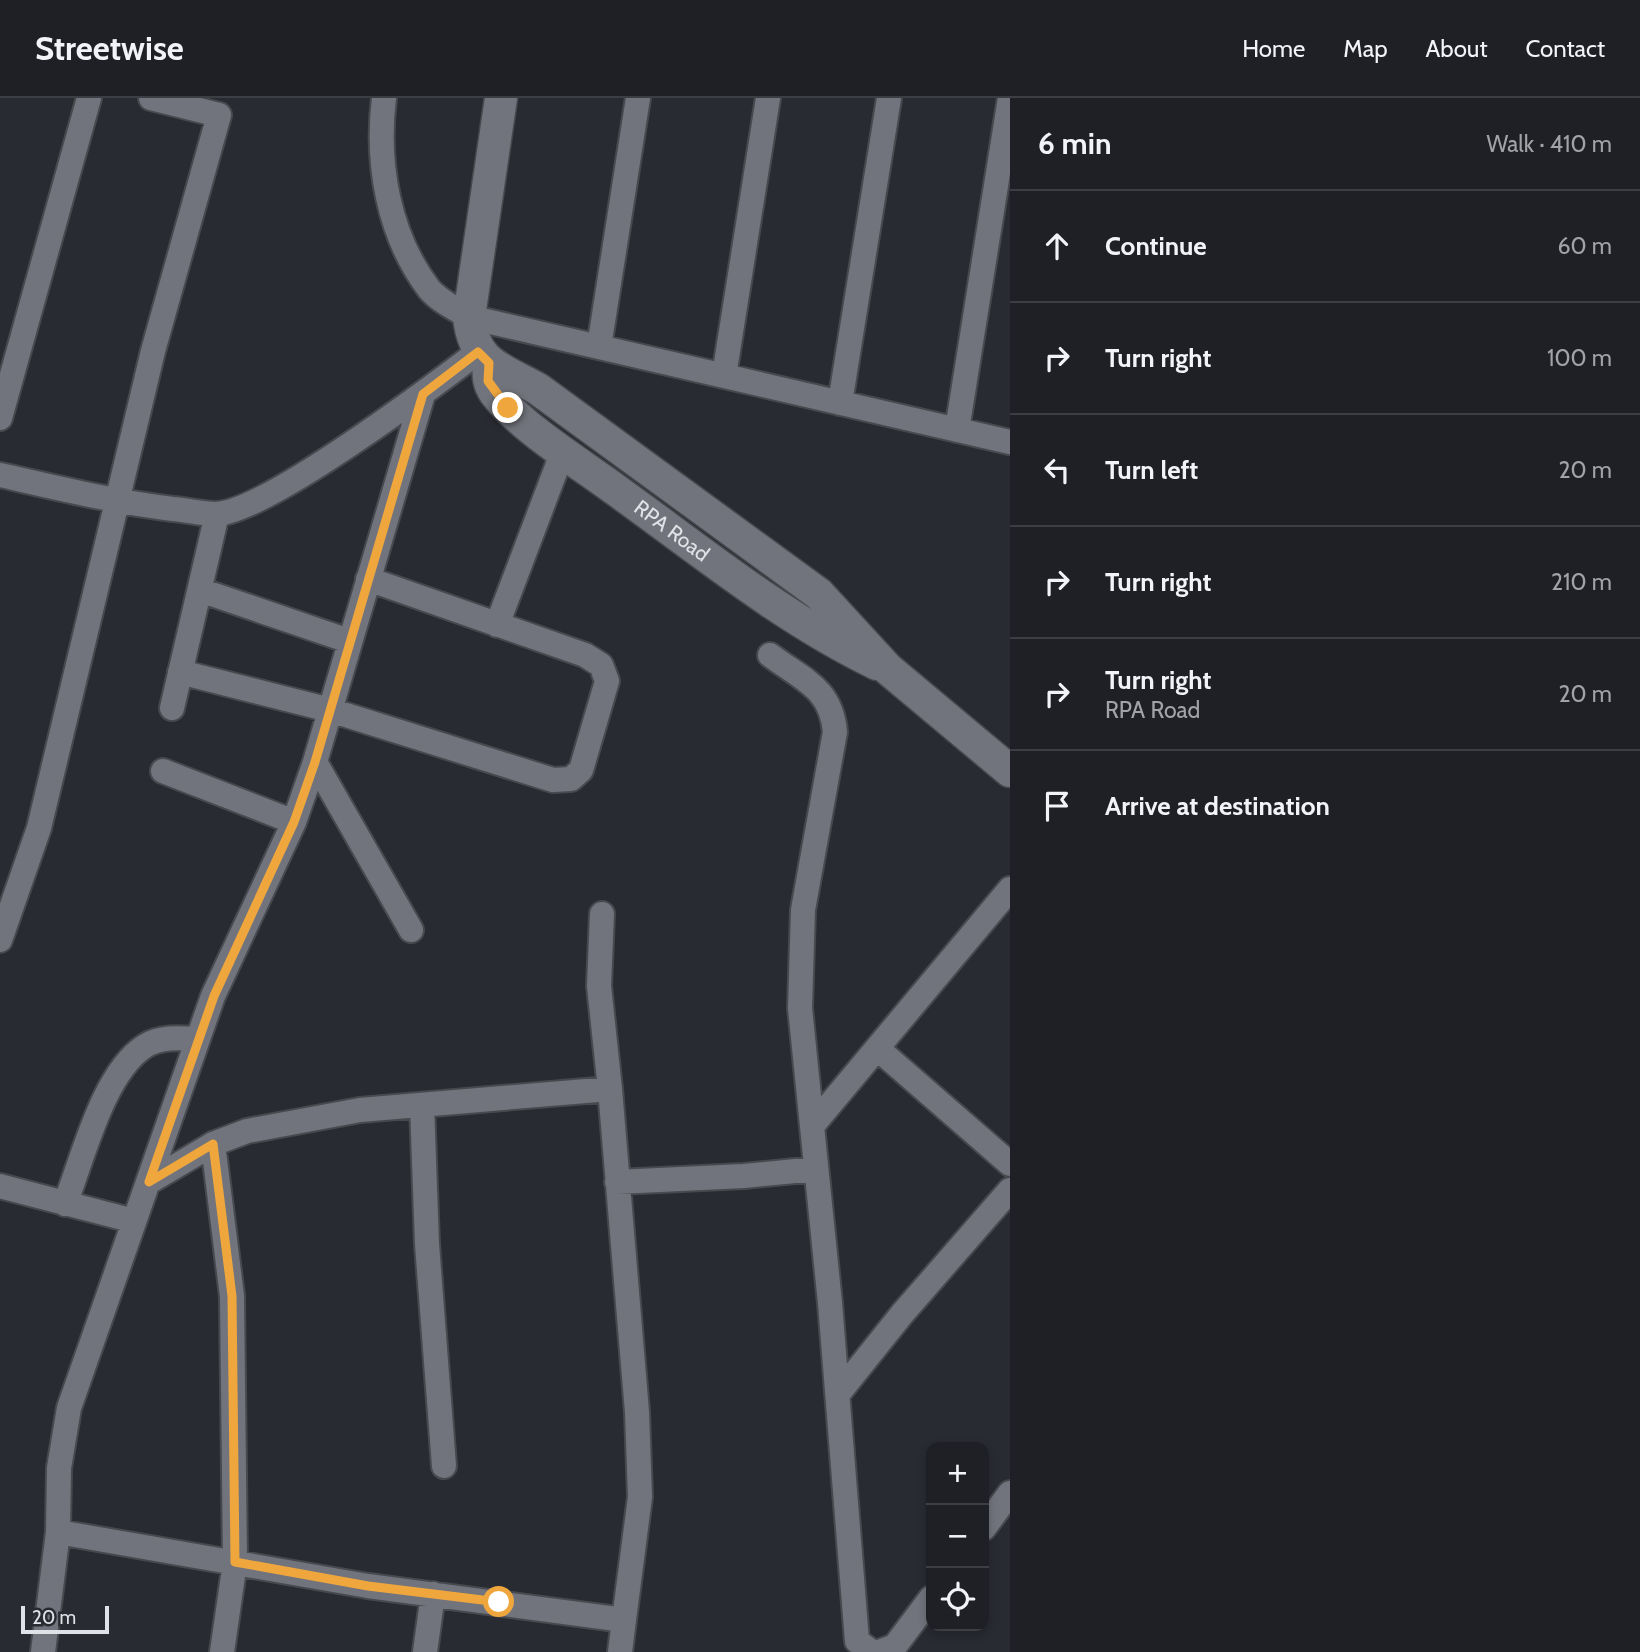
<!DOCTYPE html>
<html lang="en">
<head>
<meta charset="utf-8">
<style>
  :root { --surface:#1f2026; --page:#27282e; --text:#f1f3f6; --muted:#a1a3a7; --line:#3c3e43 }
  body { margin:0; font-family:Cabin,sans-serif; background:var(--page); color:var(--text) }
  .controls { position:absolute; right:21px; bottom:21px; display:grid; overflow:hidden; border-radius:14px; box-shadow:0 4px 10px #0003 }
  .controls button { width:63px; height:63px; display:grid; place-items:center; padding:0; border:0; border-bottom:2px solid var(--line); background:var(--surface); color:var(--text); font:35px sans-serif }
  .scale { position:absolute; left:21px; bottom:18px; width:88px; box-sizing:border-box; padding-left:7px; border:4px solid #e1e2e7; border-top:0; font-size:19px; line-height:24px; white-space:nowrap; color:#e1e2e7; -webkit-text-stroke:5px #292b32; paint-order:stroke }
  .stop { position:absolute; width:21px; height:21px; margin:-16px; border:5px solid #efa73d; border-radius:50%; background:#fff }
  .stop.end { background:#efa73d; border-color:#fff; box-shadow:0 2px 7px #0008 }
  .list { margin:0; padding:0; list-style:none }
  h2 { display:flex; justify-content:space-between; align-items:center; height:91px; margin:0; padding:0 28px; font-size:30px }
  h2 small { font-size:23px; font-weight:400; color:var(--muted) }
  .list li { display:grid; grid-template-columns:46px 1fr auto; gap:21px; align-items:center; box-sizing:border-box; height:112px; padding:0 28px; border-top:2px solid var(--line) }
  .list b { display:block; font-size:26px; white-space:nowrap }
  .list p { margin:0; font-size:23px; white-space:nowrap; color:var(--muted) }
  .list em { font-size:23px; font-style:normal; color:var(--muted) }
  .icon { flex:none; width:38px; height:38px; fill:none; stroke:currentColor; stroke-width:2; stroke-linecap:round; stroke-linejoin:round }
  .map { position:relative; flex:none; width:1010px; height:1554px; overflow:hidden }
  header { display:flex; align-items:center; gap:42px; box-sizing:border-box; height:98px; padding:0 35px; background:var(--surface); border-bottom:2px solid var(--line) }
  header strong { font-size:33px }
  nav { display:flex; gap:38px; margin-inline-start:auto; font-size:24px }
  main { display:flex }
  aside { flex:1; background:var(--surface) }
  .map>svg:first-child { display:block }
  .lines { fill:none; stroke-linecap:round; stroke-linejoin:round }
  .minor-casing { stroke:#48494f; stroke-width:28 }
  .tertiary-casing { stroke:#48494f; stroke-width:35 }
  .minor { stroke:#72747d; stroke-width:24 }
  .tertiary { stroke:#72747d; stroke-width:32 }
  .route { stroke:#efa73d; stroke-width:9 }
  .labels { text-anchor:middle; stroke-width:5; stroke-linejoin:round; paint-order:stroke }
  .street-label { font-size:21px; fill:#e1e2e7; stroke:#292b32 }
</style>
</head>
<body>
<header>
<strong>Streetwise</strong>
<nav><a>Home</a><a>Map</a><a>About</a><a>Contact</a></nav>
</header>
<main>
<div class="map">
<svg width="1010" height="1554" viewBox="0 0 1010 1554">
  <rect width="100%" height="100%" fill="#292b32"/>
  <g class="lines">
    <defs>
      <path id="minor" d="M 384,0 C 376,65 388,137 429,191 C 439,203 456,211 469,219 L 1010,344
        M 599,249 L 638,0
        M 724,278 L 768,0
        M 423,296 L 315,664 L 294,724 L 213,898 L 69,1310 L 59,1370 L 58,1434 L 368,1488 L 624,1522 L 620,1554
        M 840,305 L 889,0
        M 0,320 L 89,0
        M 957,332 L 1010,0
        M 0,377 C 58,390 114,404 173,411 C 187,412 202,416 216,416 C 266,414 432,289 478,254
        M 200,492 L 349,543
        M 497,527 L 563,353
        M 770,557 C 803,582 831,590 835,634 L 803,812 L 800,910 L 830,1205 L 857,1543 L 872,1554
        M 180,574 L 330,612 L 553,682 L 571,681 L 581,672 L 607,583 L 601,567 L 585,557 L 368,481
        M 172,610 L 217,416
        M 315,664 L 411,832
        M 163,673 L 294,724
        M 602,816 L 599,888 L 610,991
        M 0,842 L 39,730 L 153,253 L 219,17 L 151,0
        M 878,951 L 1010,1066
        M 422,1007 L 427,1146 L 444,1368
        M 812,1028 L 1010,791
        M 213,1046 L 232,1198 L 235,1464 L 222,1554
        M 149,1084 L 213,1046 L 247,1033 L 360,1012 L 610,991 L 637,1314 L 640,1399 L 624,1522
        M 617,1084 L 744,1078 L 816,1071
        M 0,1088 L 134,1123
        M 65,1106 C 83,1060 103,975 145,948 C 161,938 181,940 198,941
        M 838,1296 L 902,1216 L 1010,1092
        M 984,1430 L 1010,1395
        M 43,1554 L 58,1434
        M 425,1554 L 433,1496
        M 879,1554 L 895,1548 L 931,1500"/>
      <g id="tertiary">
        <path d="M 501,0 L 469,219 C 474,266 501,270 538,291 L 819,496 L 888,571 L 1010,673"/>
        <path id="s1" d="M 489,265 C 488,277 488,285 495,295 C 520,329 581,366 616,392 C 701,453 782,520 877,566"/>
      </g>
    </defs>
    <use href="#minor" class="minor-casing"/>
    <use href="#tertiary" class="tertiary-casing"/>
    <use href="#minor" class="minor"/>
    <use href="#tertiary" class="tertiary"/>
  </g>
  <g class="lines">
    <path class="route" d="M 499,1504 L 368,1488 L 235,1464 L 232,1198 L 213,1046 L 149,1084 L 214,898 L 294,724 L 315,664 L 423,296 L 478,254 L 489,265 L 488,283 L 508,310"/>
  </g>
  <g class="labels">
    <g class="street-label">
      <text dy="7" stroke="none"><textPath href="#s1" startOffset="256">RPA Road</textPath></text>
    </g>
  </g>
</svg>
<div class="controls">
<button>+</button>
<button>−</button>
<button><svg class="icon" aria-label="locate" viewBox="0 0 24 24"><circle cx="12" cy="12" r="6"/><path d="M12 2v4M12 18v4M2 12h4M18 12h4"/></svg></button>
</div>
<div class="scale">20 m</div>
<div class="stop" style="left:499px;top:1504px"></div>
<div class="stop end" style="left:508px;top:310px"></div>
</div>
<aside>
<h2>6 min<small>Walk · 410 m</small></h2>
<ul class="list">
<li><svg class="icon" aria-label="ahead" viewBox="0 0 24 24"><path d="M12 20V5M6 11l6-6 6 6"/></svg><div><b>Continue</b></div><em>60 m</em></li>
<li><svg class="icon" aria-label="right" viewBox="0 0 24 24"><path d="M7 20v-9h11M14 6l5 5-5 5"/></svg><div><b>Turn right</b></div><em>100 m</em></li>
<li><svg class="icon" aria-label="left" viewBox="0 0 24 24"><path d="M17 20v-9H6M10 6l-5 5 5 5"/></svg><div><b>Turn left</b></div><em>20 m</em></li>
<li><svg class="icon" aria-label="right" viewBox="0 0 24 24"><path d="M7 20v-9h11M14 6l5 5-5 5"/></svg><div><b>Turn right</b></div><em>210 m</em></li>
<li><svg class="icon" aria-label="right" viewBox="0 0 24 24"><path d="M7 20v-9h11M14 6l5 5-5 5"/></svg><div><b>Turn right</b><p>RPA Road</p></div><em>20 m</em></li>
<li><svg class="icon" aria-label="arrive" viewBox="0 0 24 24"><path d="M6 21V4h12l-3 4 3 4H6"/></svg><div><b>Arrive at destination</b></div></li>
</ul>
</aside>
</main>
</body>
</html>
